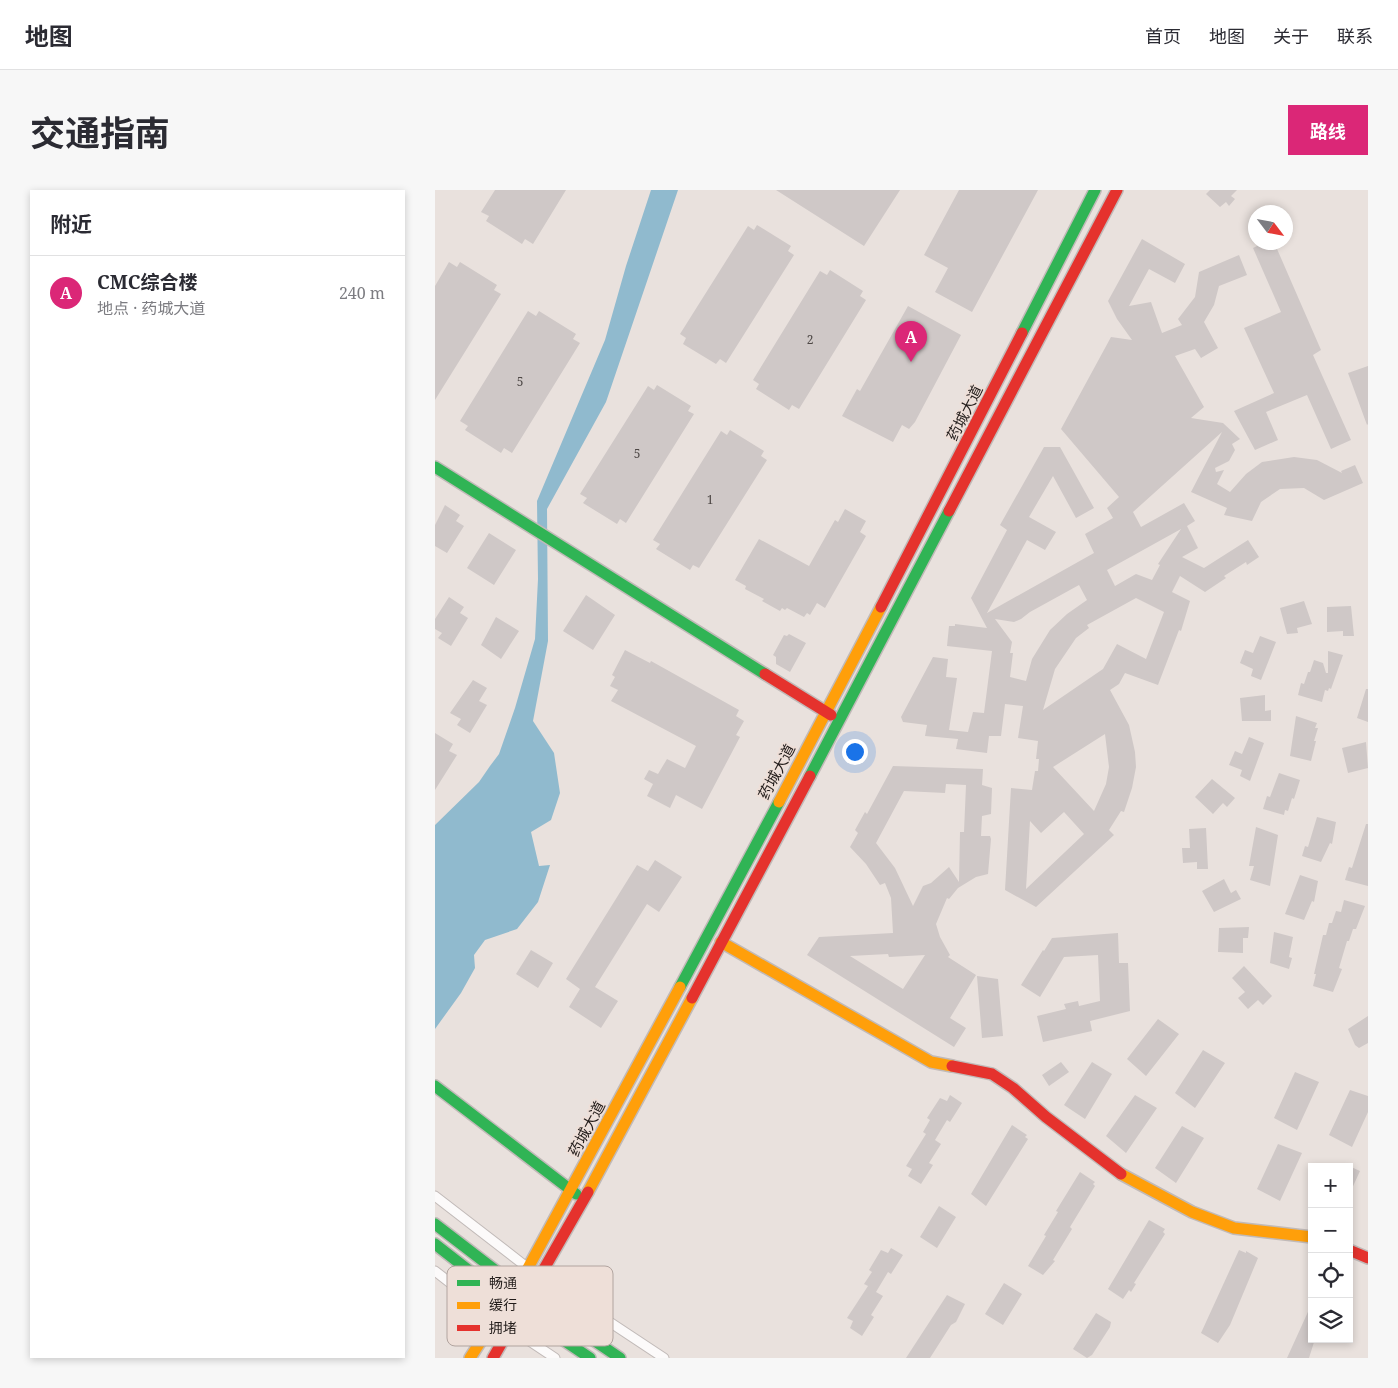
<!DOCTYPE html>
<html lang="zh">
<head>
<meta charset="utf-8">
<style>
  :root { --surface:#fff; --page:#f7f7f7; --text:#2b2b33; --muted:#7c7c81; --line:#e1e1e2; --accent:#db2777 }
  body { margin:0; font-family:"Noto Serif","Noto Sans SC",serif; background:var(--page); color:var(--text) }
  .controls { position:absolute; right:15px; bottom:15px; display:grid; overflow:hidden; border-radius:0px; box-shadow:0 2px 8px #0003 }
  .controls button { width:45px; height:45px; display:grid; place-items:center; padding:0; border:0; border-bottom:1px solid var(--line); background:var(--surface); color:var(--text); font:25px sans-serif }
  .compass { position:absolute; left:813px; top:15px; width:45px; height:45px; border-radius:50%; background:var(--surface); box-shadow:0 2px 8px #0003; rotate:122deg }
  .you { position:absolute; left:419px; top:561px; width:18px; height:18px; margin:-12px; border:4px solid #fff; border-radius:50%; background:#1a73e8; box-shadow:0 0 0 8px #1a73e833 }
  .badge { display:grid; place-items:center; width:32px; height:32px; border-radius:50%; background:var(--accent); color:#fff; font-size:16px; font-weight:700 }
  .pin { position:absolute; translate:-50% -41px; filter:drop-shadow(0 1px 2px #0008) }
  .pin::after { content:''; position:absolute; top:26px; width:18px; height:15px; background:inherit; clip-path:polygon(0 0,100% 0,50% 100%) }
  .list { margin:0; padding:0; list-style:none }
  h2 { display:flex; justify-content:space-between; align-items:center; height:65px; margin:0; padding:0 20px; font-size:21px }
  h2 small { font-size:16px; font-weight:400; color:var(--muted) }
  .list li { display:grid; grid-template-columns:32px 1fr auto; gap:15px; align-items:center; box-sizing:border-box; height:75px; padding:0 20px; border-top:1px solid var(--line) }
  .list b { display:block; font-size:19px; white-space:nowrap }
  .list p { margin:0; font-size:16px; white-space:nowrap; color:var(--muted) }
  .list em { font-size:16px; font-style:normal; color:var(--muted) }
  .icon { flex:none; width:28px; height:28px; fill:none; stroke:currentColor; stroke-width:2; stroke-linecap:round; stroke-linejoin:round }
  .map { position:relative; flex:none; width:933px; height:1168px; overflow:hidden; border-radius:0px }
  header { display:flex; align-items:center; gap:30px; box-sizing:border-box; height:70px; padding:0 25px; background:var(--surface); border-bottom:1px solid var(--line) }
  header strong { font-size:24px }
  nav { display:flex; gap:28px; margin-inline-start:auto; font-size:18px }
  .intro { display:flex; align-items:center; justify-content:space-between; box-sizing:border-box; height:120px; padding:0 30px }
  h1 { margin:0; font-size:35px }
  .button { padding:12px 22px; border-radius:0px; background:var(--accent); color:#fff; font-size:18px; font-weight:700 }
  main { display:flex; gap:30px; padding:0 30px }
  aside { flex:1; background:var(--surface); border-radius:0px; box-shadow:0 2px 8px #0003 }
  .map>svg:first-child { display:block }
  .water { fill:#90bace }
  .building { fill:#cfc8c7; fill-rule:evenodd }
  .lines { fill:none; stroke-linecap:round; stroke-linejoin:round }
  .street-casing { stroke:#c1bab8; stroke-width:11 }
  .fast-casing { stroke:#c1bab8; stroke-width:14 }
  .slow-casing { stroke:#c1bab8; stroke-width:14 }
  .jam-casing { stroke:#c1bab8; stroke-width:14 }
  .street { stroke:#fcfafa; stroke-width:9 }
  .fast { stroke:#30b455; stroke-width:11 }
  .slow { stroke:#ff9f0a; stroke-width:11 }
  .jam { stroke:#e5322d; stroke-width:11 }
  .labels { text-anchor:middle; stroke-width:4; stroke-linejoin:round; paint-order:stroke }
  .number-label { font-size:12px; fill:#4e4846 }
  .street-label { font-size:15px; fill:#221c1a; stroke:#eedfd8 }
  .key { fill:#eedfd8; stroke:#b1a49f; stroke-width:1 }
  .key-label { font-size:14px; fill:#221c1a }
</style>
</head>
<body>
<header>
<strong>地图</strong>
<nav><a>首页</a><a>地图</a><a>关于</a><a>联系</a></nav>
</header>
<div class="intro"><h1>交通指南</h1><a class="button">路线</a></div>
<main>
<aside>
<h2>附近<small></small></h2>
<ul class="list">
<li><span class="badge">A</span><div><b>CMC综合楼</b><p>地点 · 药城大道</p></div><em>240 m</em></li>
</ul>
</aside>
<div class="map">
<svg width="933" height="1168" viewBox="0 0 933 1168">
  <rect width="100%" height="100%" fill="#e9e1dd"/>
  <path class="water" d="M 216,0 L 243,0 L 171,212 L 112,319 L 113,451 L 98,531 L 119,563 L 125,603 L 116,630 L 96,642 L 104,676 L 115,675 L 103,712 L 82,739 L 50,750 L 39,765 L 40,778 L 26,803 L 0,839 L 0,635 L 44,592 L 55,576 L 64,564 L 80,518 L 100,449 L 103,389 L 102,311 L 170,150 L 191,76 Z"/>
  <path class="building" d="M 60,0 L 131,0 L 98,54 L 90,49 L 87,54 L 51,31 L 54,26 L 46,22 Z
    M 341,0 L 465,0 L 429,56 Z
    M 524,0 L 603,0 L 537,122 L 500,102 L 513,78 L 489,65 Z
    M 775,0 L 802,0 L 796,6 L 800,9 L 794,16 L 791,12 L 785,17 L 771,4 Z
    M 322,35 L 356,56 L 353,61 L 359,65 L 291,173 L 285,169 L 281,174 L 248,154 L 251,148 L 245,144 L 313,36 L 319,40 Z
    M 707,49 L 750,74 L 740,93 L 714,79 L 694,116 L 716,112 L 727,143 L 747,135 L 743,129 L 760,107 L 764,82 L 804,65 L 812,85 L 784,96 L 779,115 L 769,132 L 783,158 L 766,168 L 760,159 L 740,166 L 769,217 L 756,228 L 788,233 L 805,249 L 797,254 L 800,260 L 794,271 L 780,278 L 781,282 L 789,280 L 782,294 L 795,302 L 811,284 L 827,272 L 859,267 L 882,270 L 907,283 L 906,281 L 920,275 L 928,293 L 889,310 L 869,298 L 845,299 L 826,312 L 817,331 L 789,325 L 792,318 L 756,302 L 787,242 L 698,322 L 706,337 L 749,313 L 760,331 L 752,336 L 763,358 L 747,367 L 769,378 L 813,350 L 824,367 L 812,375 L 811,372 L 789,386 L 791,388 L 770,402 L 745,386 L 737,402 L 755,411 L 746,441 L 744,440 L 723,495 L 690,483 L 684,494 L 675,500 L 694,535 L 700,562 L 701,577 L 697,598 L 689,622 L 686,621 L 674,640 L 679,645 L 601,717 L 570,700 L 576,598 L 597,600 L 600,581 L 603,581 L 604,569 L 601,569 L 603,551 L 583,548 L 588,516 L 570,514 L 566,546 L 554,546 L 552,563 L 521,559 L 523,549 L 490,546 L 492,535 L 468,532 L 466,527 L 498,467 L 513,469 L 511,487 L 522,488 L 514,540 L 533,542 L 538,522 L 549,523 L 557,461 L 512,456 L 514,436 L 520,436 L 520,434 L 552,438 L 536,408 L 572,340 L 565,335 L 609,257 L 625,257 L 659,318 L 641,328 L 618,286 L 594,327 L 621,342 L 610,360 L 592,350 L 552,423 L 659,363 L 650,344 L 678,328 L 672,318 L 684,307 L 626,239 L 676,147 L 697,150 L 682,129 L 673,111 ZM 746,339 L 723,374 L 725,375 L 717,390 L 701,384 L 680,396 L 672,380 ZM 644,395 L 652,410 L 632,424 L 615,440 L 597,469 L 591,491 L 575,487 L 578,463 L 575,463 L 577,452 L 560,429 L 579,432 L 586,429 L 595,422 ZM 701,408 L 729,422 L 711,469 L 682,454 L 668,479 L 608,520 L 620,479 L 641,448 L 654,438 L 652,435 ZM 670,544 L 674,577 L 671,594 L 659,621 L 618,577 ZM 629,622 L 649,644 L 591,699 L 595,631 L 606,643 Z
    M 830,52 L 839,52 L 886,160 L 878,165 L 916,250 L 896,259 L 872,205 L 831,222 L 843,250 L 820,260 L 799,221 L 839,203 L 809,138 L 846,122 L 818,58 Z
    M 14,72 L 22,77 L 25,72 L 62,95 L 59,100 L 66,104 L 0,210 L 0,96 Z
    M 395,80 L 428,101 L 425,106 L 431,110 L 364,219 L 357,215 L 354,220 L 321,199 L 324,194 L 318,190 L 385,81 L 392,85 Z
    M 473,116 L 526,145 L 480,232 L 474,239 L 467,235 L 458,252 L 407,226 L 422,199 L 425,201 Z
    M 93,121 L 101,126 L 104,121 L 141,144 L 138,149 L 145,153 L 77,263 L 69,258 L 66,263 L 30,240 L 33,236 L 25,231 Z
    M 933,176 L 933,234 L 932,235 L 913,183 Z
    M 222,195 L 256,216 L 253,221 L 259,224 L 191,333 L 185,329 L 182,334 L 148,313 L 152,308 L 145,304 L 213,196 L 219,200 Z
    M 295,240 L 329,261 L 326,266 L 332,270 L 264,378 L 258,375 L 255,380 L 221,359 L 225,354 L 218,350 L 286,241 L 292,245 Z
    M 10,315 L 25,325 L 21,331 L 29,336 L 12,363 L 0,356 L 0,335 Z
    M 410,319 L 431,331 L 425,342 L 431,346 L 390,418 L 382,413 L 375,425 L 372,423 L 369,427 L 352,418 L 350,420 L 347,418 L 345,421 L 327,411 L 329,409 L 310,399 L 311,396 L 300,390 L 324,349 L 374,376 L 400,330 L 403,332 Z
    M 54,343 L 81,360 L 59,395 L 32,378 Z
    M 151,405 L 180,425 L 158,460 L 128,441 Z
    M 14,407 L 29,417 L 25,423 L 33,428 L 16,456 L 3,448 L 7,443 L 0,439 L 0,429 Z
    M 869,411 L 877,434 L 862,438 L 863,443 L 852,444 L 845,418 Z
    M 916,416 L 919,446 L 908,446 L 908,441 L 892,442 L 892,417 Z
    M 61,427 L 84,441 L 66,469 L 46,455 Z
    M 354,444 L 371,453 L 355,482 L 341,474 L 341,467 L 338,465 L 349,445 L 352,446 Z
    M 825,446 L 841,452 L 826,490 L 816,486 L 818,479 L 805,473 L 810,460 L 818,463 Z
    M 190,460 L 215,473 L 216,471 L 304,520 L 301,526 L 309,531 L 301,545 L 305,547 L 267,619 L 241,605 L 235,618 L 212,606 L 218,594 L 209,589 L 214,580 L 223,584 L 232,569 L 250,578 L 261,556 L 176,511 L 183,500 L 175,496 L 180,487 L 177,485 Z
    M 893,461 L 908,465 L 896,499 L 894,498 L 893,501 L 890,500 L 887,512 L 863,505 L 866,493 L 869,494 L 873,482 L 875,482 L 879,470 L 888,473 L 891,483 L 893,483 Z
    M 38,490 L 52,498 L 44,511 L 52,515 L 35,543 L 22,535 L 26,529 L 15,523 Z
    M 931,499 L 933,499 L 933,532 L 922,528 Z
    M 830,505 L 830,521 L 836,520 L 836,531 L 807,531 L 805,508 Z
    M 861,526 L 882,533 L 880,538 L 883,538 L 879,551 L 881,551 L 876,571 L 855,566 Z
    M 0,543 L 18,554 L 14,561 L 22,565 L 0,600 Z
    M 814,547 L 829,553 L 815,591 L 805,586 L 807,580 L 794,575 L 800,561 L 807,564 Z
    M 931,552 L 933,578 L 913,583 L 907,558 Z
    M 458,576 L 548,579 L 547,595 L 557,598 L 556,624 L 547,626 L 546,646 L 555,646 L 556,649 L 553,684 L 541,687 L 523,698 L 514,709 L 512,708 L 501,734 L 505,747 L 515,765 L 513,767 L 541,785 L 515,828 L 531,838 L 519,857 L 372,765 L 384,747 L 458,743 L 456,708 L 450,693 L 445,695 L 431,674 L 415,657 L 423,643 L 420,640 L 430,622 L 432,624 ZM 511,594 L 531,595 L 529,642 L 525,642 L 524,692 L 514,677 L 496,693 L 488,696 L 478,716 L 460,678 L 441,653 L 469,601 L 510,603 ZM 453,764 L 454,767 L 490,765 L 468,799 L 415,766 Z
    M 844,583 L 865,590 L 859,609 L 857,608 L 853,621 L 850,620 L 849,625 L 828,619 L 832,606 L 835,607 Z
    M 777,589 L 800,608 L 792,617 L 788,613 L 778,624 L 760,607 Z
    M 882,627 L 901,632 L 897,654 L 895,653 L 886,672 L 867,666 L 870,656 L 873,657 Z
    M 931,634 L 933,634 L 933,696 L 910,690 L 914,677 L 917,678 Z
    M 821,637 L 843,645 L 835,696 L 815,690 L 819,676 L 814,676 Z
    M 771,638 L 773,679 L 762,679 L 762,672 L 748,673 L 747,658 L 755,658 L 754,639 Z
    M 220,670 L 247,687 L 224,722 L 212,714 L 160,797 L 183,811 L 166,838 L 134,817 L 145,799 L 131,789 L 202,675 L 213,681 Z
    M 865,685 L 883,691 L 879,712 L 877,711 L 869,730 L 850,724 Z
    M 789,689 L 796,703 L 801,700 L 806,709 L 779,722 L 767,701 Z
    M 909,710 L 930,716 L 921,739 L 918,739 L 914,751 L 912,751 L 904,778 L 907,779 L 898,802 L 878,796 L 881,784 L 879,784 L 888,745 L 891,745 L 894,733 L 897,733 L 901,721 L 906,722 Z
    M 814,737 L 813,748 L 808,748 L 808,763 L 783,762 L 784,738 Z
    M 839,742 L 858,747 L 854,767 L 857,768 L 854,779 L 835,773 Z
    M 683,743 L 684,773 L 693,773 L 695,821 L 655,831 L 657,841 L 608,852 L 602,826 L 631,819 L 629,814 L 643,811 L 644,816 L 665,811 L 663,765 L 629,767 L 605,807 L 586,795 L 608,760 L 609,761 L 617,748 Z
    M 96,760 L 118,773 L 103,798 L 81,784 Z
    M 809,776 L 837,806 L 828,815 L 823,810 L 813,819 L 803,808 L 810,802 L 797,788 Z
    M 542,786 L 563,789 L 568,846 L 547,848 Z
    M 933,826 L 933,853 L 924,858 L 920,855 L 913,839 Z
    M 723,829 L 744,844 L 711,886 L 692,869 Z
    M 768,860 L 790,873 L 760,918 L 740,903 Z
    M 626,872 L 634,882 L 614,896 L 607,885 Z
    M 657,872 L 677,884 L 650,929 L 629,915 Z
    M 860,882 L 884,892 L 862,940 L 839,928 Z
    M 915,900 L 933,906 L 933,922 L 917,957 L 894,945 Z
    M 515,905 L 527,913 L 515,932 L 512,930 L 500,950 L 506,954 L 494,973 L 498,975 L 486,994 L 473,986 L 477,979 L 471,976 L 491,944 L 488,942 L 495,930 L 492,928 L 505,908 L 512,911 Z
    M 700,905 L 722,918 L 691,963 L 671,946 Z
    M 577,935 L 592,945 L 590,947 L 593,949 L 551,1016 L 536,1004 Z
    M 747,936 L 769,948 L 741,993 L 720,978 Z
    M 843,954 L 867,963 L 845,1011 L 822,999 Z
    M 914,976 L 925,981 L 914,1005 Z
    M 645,982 L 660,992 L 658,994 L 660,996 L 635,1037 L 637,1039 L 618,1070 L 620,1071 L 608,1085 L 593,1076 L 611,1046 L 609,1045 L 620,1027 L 623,1022 L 621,1021 Z
    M 504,1016 L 521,1027 L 502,1058 L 485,1047 Z
    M 714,1030 L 730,1039 L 728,1042 L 730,1044 L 699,1093 L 701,1094 L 696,1102 L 694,1100 L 688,1109 L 673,1099 Z
    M 456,1058 L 468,1065 L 456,1084 L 453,1082 L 441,1102 L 448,1106 L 436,1125 L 439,1127 L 427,1146 L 415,1138 L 418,1131 L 412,1128 L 433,1096 L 429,1094 L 437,1082 L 434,1080 L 446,1060 L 453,1063 Z
    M 804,1060 L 811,1063 L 811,1061 L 823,1068 L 795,1135 L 783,1153 L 766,1143 Z
    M 569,1093 L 587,1104 L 568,1135 L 550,1124 Z
    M 512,1105 L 530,1114 L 521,1132 L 516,1135 L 495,1168 L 471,1168 Z
    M 877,1113 L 877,1140 L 873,1149 L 880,1149 L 874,1168 L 852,1168 Z
    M 661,1123 L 676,1132 L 675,1137 L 657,1165 L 652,1168 L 638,1159 Z"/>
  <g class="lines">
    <defs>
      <path id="street" d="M 0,1006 L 93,1078 L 229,1168
        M 0,1081 L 60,1128 L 120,1168"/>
      <path id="fast" d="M 587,143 L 660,0
        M 0,277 L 330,484
        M 375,586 L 514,321
        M 245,797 L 344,612
        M 0,896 L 141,1004
        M 0,1034 L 95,1107 L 185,1168
        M 0,1054 L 87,1122 L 155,1168"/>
      <path id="slow" d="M 344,612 L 446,417
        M 286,752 L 496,872 L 517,876
        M 686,984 L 757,1022 L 799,1038 L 877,1047
        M 153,1002 L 257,808
        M 35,1168 L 93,1078 L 245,797"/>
      <path id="jam" d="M 514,321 L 682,0
        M 446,417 L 587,143
        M 330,484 L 396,525
        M 257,808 L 375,586
        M 517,876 L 557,884 L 578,898 L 611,927 L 686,984
        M 914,1060 L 933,1068
        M 58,1168 L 153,1002"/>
    </defs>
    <use href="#street" class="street-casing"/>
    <use href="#fast" class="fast-casing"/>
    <use href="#slow" class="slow-casing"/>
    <use href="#jam" class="jam-casing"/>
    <use href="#street" class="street"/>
    <use href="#fast" class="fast"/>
    <use href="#slow" class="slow"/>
    <use href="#jam" class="jam"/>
  </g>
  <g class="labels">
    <g class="number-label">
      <text x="375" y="154">2</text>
      <text x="85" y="196">5</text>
      <text x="202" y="268">5</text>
      <text x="275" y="314">1</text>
    </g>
    <g class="street-label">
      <text transform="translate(530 223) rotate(-63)" y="5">药城大道</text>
      <text transform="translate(342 582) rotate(-62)" y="5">药城大道</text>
      <text transform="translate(152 939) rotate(-62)" y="5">药城大道</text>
    </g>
  </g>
  <rect x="12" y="1076" width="166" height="80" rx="8" class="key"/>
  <rect x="22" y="1090" width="23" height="6" fill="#30b455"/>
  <rect x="22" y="1112" width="23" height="7" fill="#ff9f0a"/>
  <rect x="22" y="1135" width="23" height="6" fill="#e5322d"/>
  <g class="key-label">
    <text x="54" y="1098">畅通</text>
    <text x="54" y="1120">缓行</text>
    <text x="54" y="1143">拥堵</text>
  </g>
</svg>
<div class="controls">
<button>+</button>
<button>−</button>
<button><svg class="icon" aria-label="locate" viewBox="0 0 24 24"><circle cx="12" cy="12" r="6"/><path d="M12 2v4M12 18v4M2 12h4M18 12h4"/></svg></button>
<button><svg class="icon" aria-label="layers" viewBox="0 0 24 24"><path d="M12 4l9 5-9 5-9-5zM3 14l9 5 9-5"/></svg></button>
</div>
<svg class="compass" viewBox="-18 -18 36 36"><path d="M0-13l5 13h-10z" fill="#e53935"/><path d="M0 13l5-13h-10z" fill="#7c7c81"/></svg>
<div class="you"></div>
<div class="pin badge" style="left:476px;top:172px">A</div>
</div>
</main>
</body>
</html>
